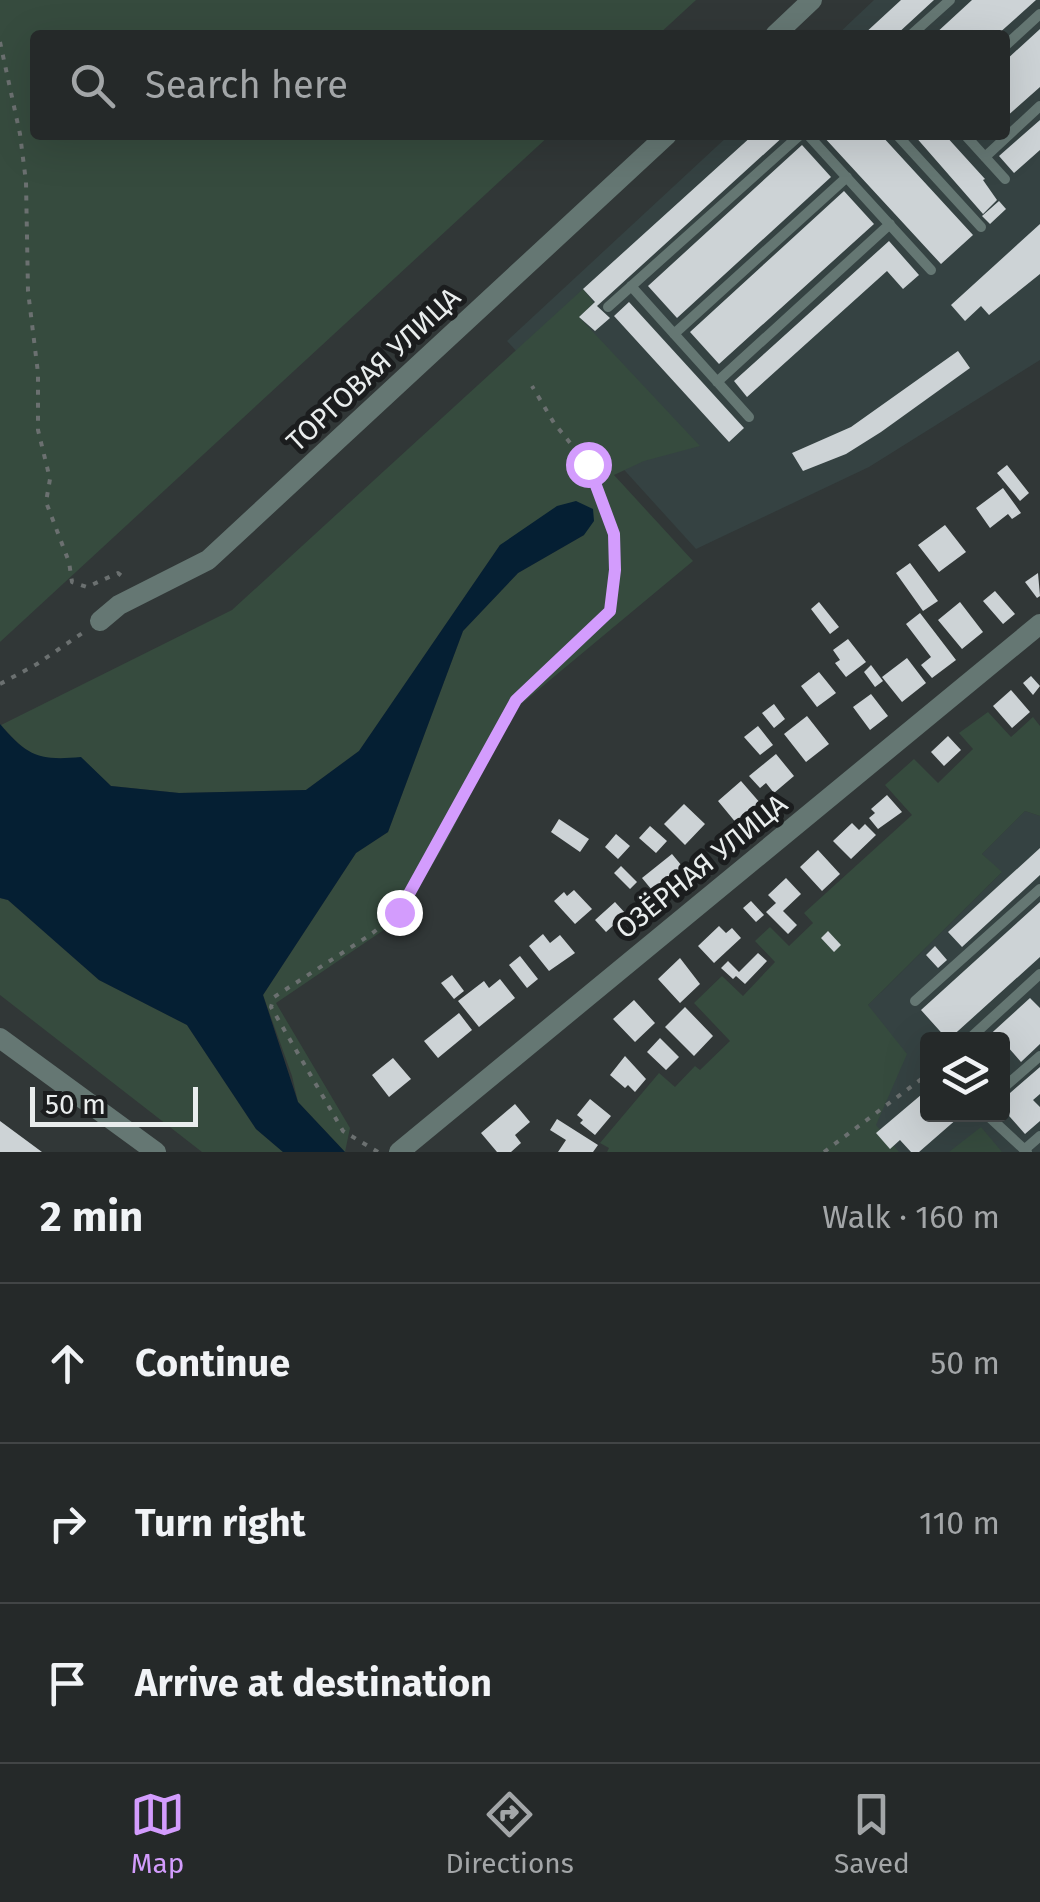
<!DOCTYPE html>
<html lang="en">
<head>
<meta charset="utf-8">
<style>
  :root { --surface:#252929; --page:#2d3131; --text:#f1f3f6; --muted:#a3a6a8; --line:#424546; --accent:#d39cfd }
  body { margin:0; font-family:"Fira Sans",sans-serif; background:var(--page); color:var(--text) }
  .controls { position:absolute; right:30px; bottom:30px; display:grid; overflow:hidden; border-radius:10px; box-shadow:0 10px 40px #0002 }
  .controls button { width:90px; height:90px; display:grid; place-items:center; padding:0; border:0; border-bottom:2px solid var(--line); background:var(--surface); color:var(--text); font:50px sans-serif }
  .scale { position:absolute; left:30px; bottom:25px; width:168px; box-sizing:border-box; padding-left:10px; border:5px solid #e9eded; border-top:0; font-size:28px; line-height:35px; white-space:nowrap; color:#e9eded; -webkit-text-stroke:8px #1b1d1e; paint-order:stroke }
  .stop { position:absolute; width:30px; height:30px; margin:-22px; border:8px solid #d39cfd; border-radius:50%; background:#fff }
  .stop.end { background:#d39cfd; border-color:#fff; box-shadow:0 2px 10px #0008 }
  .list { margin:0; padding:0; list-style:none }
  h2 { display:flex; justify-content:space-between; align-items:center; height:130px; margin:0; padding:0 40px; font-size:42px }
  h2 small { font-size:32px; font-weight:400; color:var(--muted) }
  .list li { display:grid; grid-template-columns:65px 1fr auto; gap:30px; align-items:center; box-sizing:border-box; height:160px; padding:0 40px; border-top:2px solid var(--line) }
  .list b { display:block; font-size:38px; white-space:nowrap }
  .list em { font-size:32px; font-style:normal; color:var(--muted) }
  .icon { flex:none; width:55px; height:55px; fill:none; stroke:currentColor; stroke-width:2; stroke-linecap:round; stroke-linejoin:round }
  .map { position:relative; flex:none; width:1040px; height:1152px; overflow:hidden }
  .search { position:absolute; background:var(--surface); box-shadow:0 10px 40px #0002; left:30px; right:30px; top:30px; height:110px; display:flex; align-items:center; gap:25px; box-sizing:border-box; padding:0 35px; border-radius:10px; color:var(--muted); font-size:38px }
  .sheet { height:610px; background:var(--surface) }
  nav { display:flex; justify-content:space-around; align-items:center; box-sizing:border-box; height:140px; border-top:2px solid var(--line); background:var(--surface); font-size:28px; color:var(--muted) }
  nav a { display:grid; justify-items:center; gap:5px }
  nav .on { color:var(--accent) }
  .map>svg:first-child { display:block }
  .built { fill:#354242; fill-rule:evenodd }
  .green { fill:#364b3e }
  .water { fill:#051f33 }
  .building { fill:#cdd3d6 }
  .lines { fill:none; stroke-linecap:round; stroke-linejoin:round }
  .path { stroke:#6b7070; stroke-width:4; stroke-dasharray:5 8; stroke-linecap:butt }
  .lane { stroke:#657773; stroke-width:10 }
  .street { stroke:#657773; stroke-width:20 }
  .route { stroke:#d39cfd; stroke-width:12 }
  .labels { text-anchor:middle; stroke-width:10; stroke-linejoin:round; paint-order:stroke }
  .street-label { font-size:28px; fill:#e9eded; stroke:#1b1d1e }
</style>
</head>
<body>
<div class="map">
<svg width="1040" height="1152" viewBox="0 0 1040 1152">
  <rect width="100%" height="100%" fill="#313737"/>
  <path class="built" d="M 874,0 L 1040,0 L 1040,360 L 869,467 L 696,549 L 507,341 L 729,135 L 1005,135 L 1005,35 L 837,35 Z
    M 1025,811 L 1040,816 L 1040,1152 L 871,1152 L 839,1113 L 868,1005 L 1001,873 L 982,854 ZM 928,1040 L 1002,1040 L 1002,1114 L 928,1114 Z"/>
  <path class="green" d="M 0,0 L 696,0 L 658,35 L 35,35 L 35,135 L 550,135 L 0,642 Z
    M 583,289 L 594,303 L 579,317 L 700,446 L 644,461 L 614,475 L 693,561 L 514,710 L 447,840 L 400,919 L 276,1003 L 350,1128 L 345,1152 L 298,1102 L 292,1076 L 263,995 L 356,853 L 388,832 L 463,631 L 518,573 L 584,535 L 500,545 L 359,751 L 306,790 L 179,793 L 111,786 L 81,758 C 38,761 29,757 1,725 L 232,610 Z
    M 988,712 L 1011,737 L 1033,717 L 1040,726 L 1040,816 L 1025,811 L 982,854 L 1002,872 L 868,1005 L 907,1054 L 876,1125 L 899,1152 L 607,1152 L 609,1148 L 600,1143 L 659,1073 L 675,1087 L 695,1066 L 700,1070 L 730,1041 L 694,1003 L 722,976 L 743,996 L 775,962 L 755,941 L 770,927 L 789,946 L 813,923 L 804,913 L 912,815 L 885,785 L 914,759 L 938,783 L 973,749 L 959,733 Z
    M 0,898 L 8,900 L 99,980 L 187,1025 L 256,1129 L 283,1152 L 202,1152 L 0,995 Z
    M 981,1127 L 1002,1152 L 949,1152 Z"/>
  <path class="water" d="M 576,501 L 593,509 L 594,521 L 584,535 L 518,573 L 463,631 L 388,832 L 356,853 L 263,995 L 298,1102 L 345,1152 L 283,1152 L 256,1129 L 187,1025 L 99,980 L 8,900 L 0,898 L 0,724 C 27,756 39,761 81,757 L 111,786 L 179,793 L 306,790 L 359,751 L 500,545 L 557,506 Z"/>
  <path class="building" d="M 901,0 L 934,0 L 896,35 L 863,35 Z
    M 972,0 L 1036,0 L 997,35 L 934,35 Z
    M 1040,29 L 1040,87 L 1005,118 L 1005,61 Z
    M 1040,120 L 1040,150 L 1014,173 L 999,156 Z
    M 753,135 L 785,135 L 597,306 L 610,318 L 595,331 L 579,317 L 595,302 L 583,289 Z
    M 822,135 L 881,135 L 973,235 L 941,264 Z
    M 914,135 L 945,135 L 985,179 L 983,180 L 997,200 L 983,214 Z
    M 802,145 L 831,177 L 677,318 L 648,286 Z
    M 844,191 L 874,224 L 719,364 L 690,332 Z
    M 999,201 L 1006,209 L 990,224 L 982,216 Z
    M 1040,224 L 1040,274 L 989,315 L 981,306 L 965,321 L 951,305 Z
    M 889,241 L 919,275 L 903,289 L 887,271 L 747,397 L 734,381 Z
    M 629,302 L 744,428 L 729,442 L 614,316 Z
    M 958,351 L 970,368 L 881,432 L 846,454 L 803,471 L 792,453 L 851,427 Z
    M 1007,465 L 1029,493 L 1020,501 L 997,473 Z
    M 1003,488 L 1021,513 L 1012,519 L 1008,514 L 990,528 L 976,508 Z
    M 945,525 L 966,552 L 939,572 L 918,545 Z
    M 910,563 L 938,601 L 923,611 L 896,573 Z
    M 1038,573 L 1040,596 L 1037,598 L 1025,582 Z
    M 995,591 L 1015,614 L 1003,624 L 983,601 Z
    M 819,602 L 839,627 L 830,634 L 811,609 Z
    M 960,602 L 983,632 L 962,649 L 938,620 Z
    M 920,613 L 956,660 L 932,678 L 921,665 L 931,657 L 906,624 Z
    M 848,639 L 866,662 L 846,677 L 835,663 L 840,660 L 833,650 Z
    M 907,658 L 926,683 L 902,702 L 882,677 Z
    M 871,665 L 883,681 L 875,687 L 864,672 Z
    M 819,672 L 836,693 L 817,707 L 801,686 Z
    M 1031,676 L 1040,686 L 1033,695 L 1023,683 Z
    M 1011,690 L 1030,712 L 1012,728 L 993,706 Z
    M 871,694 L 888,716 L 870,730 L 853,707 Z
    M 774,704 L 785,719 L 774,728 L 762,713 Z
    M 807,716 L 829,744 L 806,762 L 784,734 Z
    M 758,726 L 773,745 L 760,755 L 744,737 Z
    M 948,736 L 961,750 L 944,766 L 931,752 Z
    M 776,754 L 794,776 L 774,793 L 766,783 L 760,788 L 749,776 Z
    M 741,781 L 761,804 L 737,824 L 718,801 Z
    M 887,795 L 902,812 L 878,829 L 869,818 L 875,813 L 871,809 Z
    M 684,804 L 705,824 L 685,845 L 664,824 Z
    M 559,819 L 589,839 L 580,852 L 551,832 Z
    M 852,823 L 859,830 L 865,824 L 876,835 L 851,859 L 833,841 Z
    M 650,826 L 667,841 L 656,853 L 639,838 Z
    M 616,834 L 630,846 L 618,859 L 605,847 Z
    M 1040,848 L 1040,875 L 962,947 L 948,932 Z
    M 818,850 L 840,874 L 822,891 L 800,867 Z
    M 672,854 L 682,866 L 678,870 L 681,874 L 656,895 L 642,878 Z
    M 621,866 L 637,882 L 630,889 L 614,873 Z
    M 786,878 L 801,894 L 783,911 L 797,925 L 788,934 L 766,912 L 776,903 L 768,895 Z
    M 574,890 L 592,909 L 575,924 L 554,901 L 564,892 L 567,896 Z
    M 751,901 L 764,915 L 756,922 L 743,908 Z
    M 615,902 L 626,914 L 606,932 L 595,920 Z
    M 1040,902 L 1040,957 L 948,1040 L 921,1010 Z
    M 719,926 L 726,933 L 732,928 L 741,938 L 714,963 L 698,946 Z
    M 828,931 L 841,945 L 834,952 L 821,938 Z
    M 543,934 L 550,943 L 560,935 L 575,953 L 549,971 L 529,946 Z
    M 935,946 L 947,960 L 938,968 L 926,955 Z
    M 758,953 L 767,961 L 745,984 L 736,976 L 733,979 L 721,968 L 728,961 L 739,972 Z
    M 520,956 L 538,979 L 527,988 L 509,965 Z
    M 680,958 L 700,984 L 680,1003 L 658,979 Z
    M 452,975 L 464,991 L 454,999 L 441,983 Z
    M 500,979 L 515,998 L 479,1027 L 458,1001 L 484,981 L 489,988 Z
    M 1030,998 L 1040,1008 L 1040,1044 L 1021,1062 L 1007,1046 L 1002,1051 L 1002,1040 L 984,1040 Z
    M 634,1000 L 655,1023 L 635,1042 L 613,1019 Z
    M 685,1007 L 713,1036 L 694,1056 L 665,1027 Z
    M 459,1013 L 472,1030 L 438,1058 L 424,1041 Z
    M 660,1038 L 679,1057 L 666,1070 L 647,1052 Z
    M 625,1056 L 646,1079 L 635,1092 L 628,1085 L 625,1088 L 610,1075 Z
    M 393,1058 L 411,1079 L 389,1097 L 372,1075 Z
    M 1040,1067 L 1040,1094 L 1033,1100 L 1040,1107 L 1040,1121 L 1025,1134 L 1002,1108 L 1002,1100 Z
    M 928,1089 L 928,1114 L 956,1114 L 958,1118 L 919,1152 L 911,1152 L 900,1140 L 890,1149 L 876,1133 Z
    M 590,1099 L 611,1116 L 595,1135 L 580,1123 L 583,1120 L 577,1115 Z
    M 515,1104 L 530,1122 L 515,1135 L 521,1143 L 511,1152 L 497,1152 L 481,1133 Z
    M 557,1119 L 598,1145 L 593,1152 L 558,1152 L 566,1140 L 550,1130 Z
    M 0,1121 L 42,1152 L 0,1152 Z"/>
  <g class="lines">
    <path class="path" d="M 0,42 L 20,134 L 26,182 L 28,291 L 38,373 L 38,430 L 50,479 L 46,502 L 69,562 L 72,582 L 87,587 L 118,573 L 124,578
      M 0,684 L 37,664 L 84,632
      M 378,1152 L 343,1131 L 271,1007 L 274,997 L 370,935 L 399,912 L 517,700 L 610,611 L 615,570 L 614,534 L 588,465 L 554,423 L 532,386
      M 824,1152 L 928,1074"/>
    <path class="lane" d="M 911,35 L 950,0
      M 1005,46 L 1040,14
      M 808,135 L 931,270
      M 897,135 L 981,227
      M 965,135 L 1005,179
      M 985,157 L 1040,106
      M 631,286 L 749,417
      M 608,307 L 800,135
      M 674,334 L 847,177
      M 717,382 L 890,224
      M 915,1001 L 1040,889
      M 968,1040 L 1040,974
      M 1002,1089 L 1040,1056
      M 986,1114 L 1027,1152
      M 1024,1150 L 1040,1136"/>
    <path class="street" d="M 775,35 L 812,0
      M 100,621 L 119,605 L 208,560 L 667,135
      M 0,1038 L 156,1152
      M 399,1152 L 1040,624"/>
  </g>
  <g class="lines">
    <path class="route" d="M 399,912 L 516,700 L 610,611 L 615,570 L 614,534 L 588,464"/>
  </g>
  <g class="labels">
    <g class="street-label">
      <text transform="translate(373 369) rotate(-43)" y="10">ТОРГОВАЯ УЛИЦА</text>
      <text transform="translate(701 866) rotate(-39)" y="10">ОЗЁРНАЯ УЛИЦА</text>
    </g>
  </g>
</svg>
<div class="controls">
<button><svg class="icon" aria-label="layers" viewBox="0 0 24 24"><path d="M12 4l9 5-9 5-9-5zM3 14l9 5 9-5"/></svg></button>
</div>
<div class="scale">50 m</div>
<div class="stop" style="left:588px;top:464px"></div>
<div class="stop end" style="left:399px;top:912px"></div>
<div class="search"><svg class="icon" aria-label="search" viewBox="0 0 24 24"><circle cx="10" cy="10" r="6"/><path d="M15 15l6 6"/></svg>Search here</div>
</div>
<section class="sheet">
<h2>2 min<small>Walk · 160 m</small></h2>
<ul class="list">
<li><svg class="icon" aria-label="ahead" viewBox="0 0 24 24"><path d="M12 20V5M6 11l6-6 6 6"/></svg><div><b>Continue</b></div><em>50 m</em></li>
<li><svg class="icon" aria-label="right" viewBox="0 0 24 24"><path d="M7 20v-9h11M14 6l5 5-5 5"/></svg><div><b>Turn right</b></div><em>110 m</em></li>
<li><svg class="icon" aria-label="arrive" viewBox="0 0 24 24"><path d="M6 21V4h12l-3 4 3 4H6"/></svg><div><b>Arrive at destination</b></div></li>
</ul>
</section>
<nav>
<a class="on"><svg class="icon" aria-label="map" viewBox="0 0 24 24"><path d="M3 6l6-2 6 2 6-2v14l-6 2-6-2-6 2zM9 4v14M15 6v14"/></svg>Map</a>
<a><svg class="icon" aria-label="directions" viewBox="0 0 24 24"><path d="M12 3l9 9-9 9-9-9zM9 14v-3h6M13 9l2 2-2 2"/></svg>Directions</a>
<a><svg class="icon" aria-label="saved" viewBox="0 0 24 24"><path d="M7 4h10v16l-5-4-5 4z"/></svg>Saved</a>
</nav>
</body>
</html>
